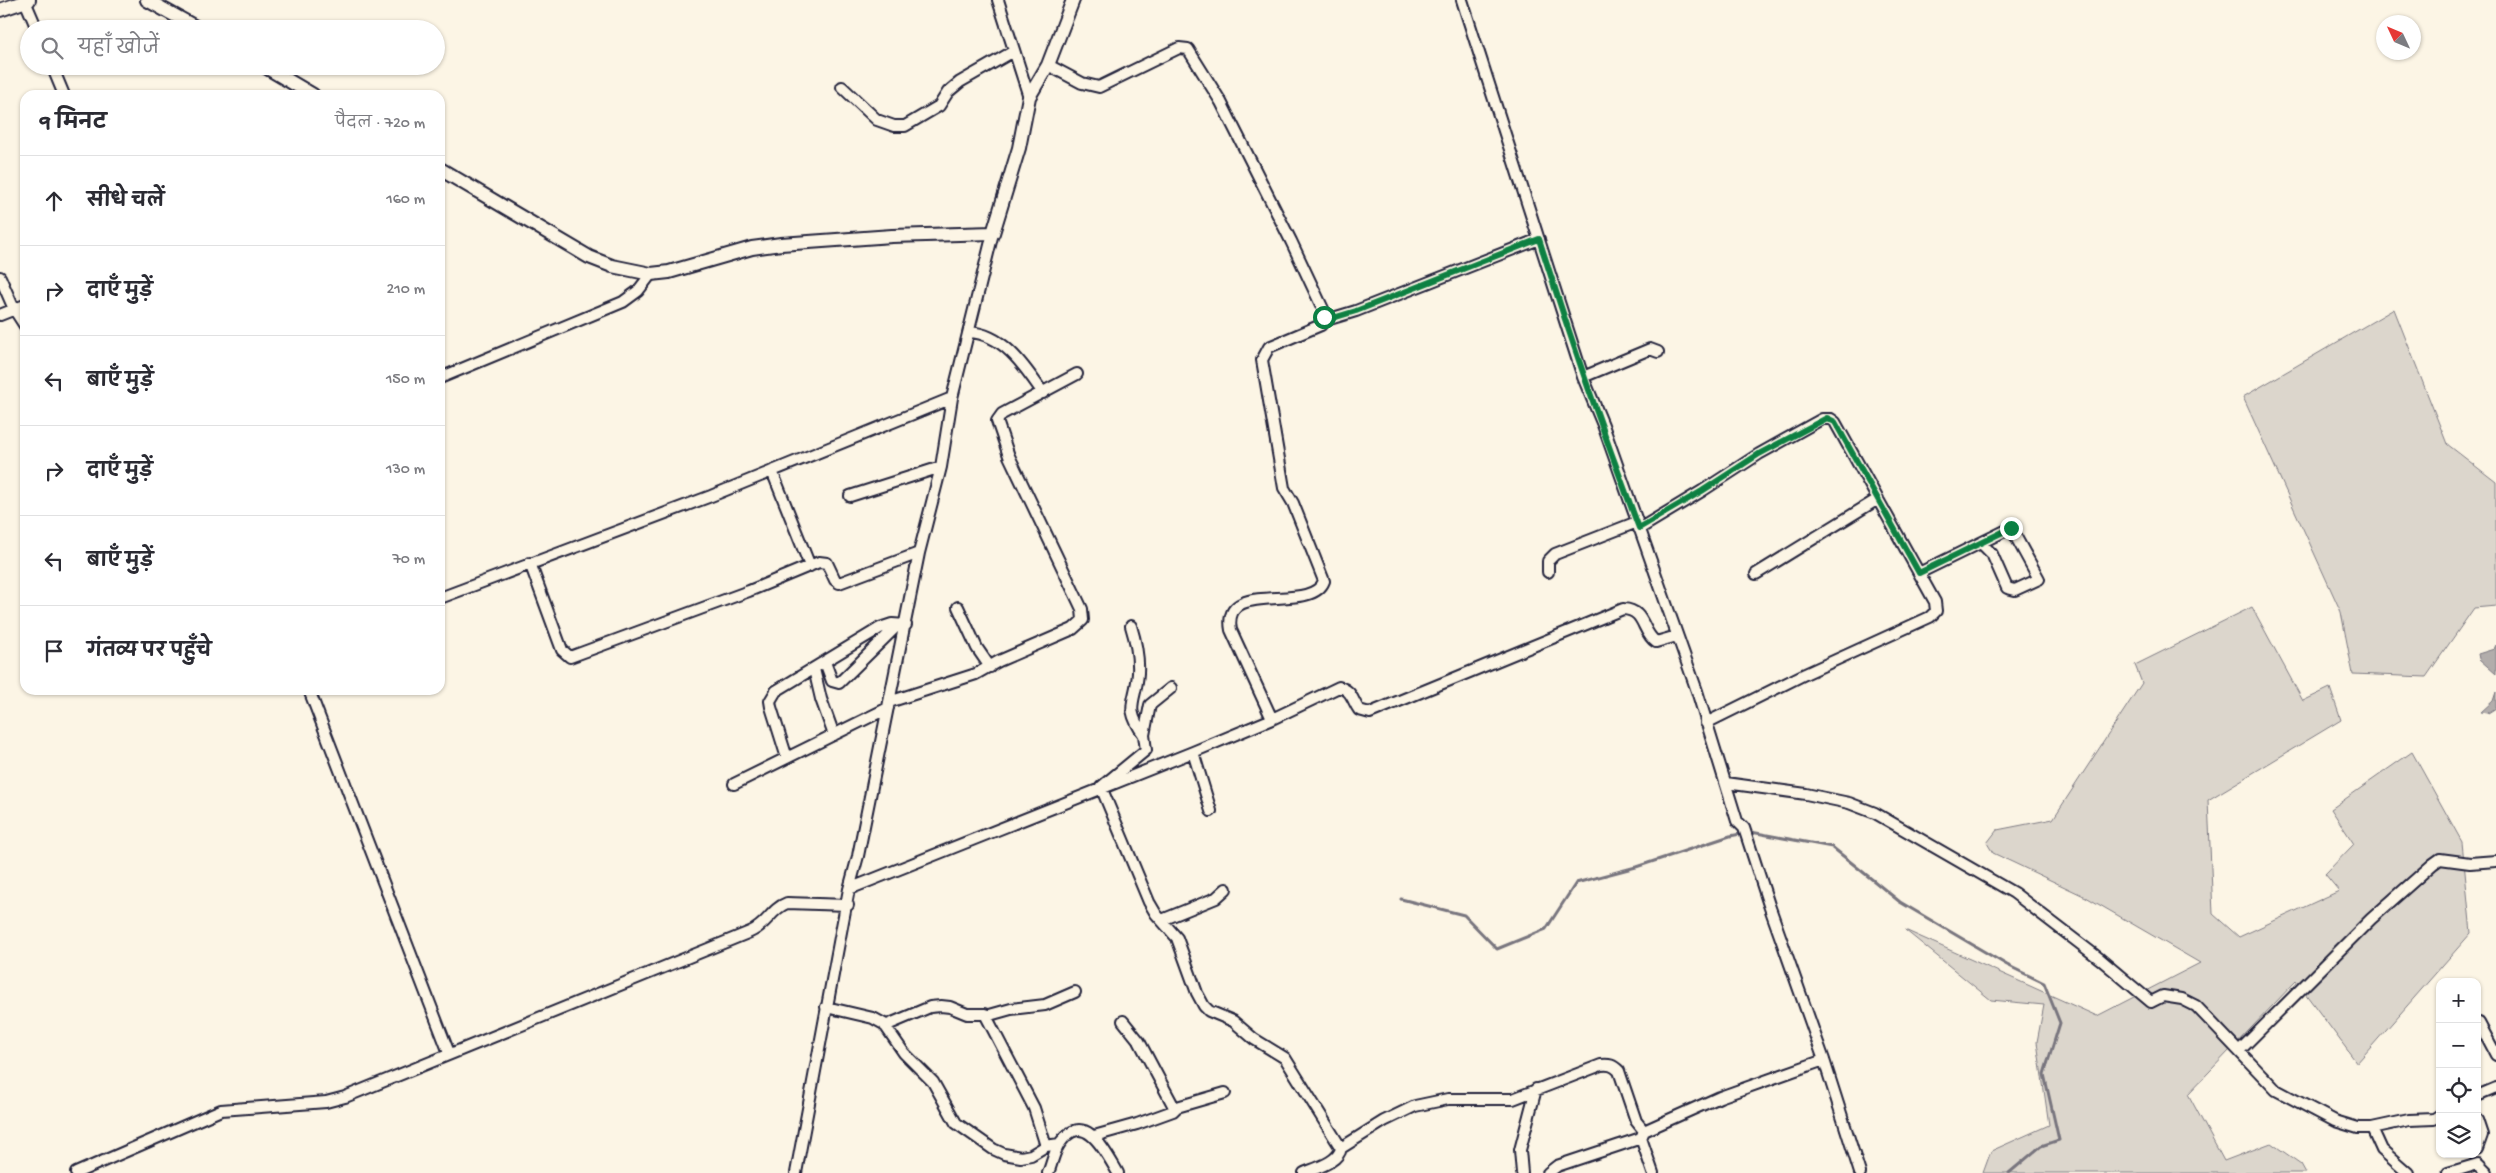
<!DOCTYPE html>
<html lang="hi">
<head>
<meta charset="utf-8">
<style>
  :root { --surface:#fff; --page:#f2f2f3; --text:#2b2b33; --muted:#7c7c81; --line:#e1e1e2 }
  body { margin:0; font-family:"Gochi Hand","Playpen Sans Deva",sans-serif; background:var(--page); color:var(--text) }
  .controls { position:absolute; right:15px; bottom:15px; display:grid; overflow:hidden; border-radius:10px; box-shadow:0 1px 4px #0004 }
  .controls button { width:45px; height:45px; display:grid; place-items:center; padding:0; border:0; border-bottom:1px solid var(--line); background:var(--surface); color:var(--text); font:25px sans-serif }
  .compass { position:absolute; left:2376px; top:15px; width:45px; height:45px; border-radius:50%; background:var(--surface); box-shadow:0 1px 4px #0004; rotate:314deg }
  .stop { position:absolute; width:15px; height:15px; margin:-11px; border:4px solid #0b8043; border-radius:50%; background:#fff }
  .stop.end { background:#0b8043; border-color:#fff; box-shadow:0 1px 5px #0008 }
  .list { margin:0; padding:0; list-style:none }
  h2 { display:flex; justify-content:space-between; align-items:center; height:65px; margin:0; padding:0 20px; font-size:21px }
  h2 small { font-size:16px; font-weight:400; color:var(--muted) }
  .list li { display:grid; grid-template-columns:32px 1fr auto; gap:15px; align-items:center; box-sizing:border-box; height:90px; padding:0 20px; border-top:1px solid var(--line) }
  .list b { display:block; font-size:19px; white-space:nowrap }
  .list em { font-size:16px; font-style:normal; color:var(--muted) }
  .icon { flex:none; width:28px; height:28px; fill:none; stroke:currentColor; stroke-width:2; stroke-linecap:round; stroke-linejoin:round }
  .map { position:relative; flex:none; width:2496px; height:1173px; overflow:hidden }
  .search { position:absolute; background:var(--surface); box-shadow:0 1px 4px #0004; left:20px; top:20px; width:425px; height:55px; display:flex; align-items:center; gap:12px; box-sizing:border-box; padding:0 18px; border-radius:28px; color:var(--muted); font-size:19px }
  .panel { position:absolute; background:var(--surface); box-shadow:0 1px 4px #0004; left:20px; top:90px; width:425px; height:605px; border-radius:15px }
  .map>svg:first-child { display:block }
  .green { fill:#dcd6cc; stroke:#7f7c84 }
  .water { fill:#b2adab; stroke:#78757e }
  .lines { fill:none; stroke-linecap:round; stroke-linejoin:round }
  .stream { stroke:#78757e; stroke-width:3 }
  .minor-casing { stroke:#22223b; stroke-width:14 }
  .tertiary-casing { stroke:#22223b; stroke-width:16 }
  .minor { stroke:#fcf5e5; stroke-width:10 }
  .tertiary { stroke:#fcf5e5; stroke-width:12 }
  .route { stroke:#0b8043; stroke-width:6 }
</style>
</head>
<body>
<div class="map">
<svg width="2496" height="1173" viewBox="0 0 2496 1173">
  <rect width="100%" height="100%" fill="#fcf5e5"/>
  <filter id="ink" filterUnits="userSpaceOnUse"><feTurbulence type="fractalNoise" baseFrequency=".02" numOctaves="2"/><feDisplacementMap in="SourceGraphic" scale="10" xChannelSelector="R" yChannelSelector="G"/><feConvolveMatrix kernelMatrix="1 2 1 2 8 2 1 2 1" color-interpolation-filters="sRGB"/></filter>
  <g filter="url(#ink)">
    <path class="green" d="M 2394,309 L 2447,444 L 2496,482 L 2496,606 L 2474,608 L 2426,677 L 2353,674 L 2341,612 L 2243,397 Z
      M 2252,607 L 2303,701 L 2330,688 L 2341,720 L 2208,800 L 2213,914 L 2239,937 L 2339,891 L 2325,874 L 2354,844 L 2331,809 L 2412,752 L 2462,842 L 2471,933 L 2357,1063 L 2296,981 L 2188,1094 L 2224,1161 L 2271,1143 L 2301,1164 L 2306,1173 L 1983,1173 L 1991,1151 L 2049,1125 L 2037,1042 L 2044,1005 L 1991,1000 L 1905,930 L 2097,1016 L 2200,963 L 2086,897 L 1993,853 L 1987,843 L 1997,830 L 2053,819 L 2142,683 L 2135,665 Z"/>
    <path class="water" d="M 2496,645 L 2496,674 L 2479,659 L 2478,654 L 2494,649 Z
      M 2496,692 L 2496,708 L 2488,713 L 2481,712 L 2493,701 Z"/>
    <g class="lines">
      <path class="stream" d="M 1401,899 L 1464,915 L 1497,949 L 1546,929 L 1576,883 L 1636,867 L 1730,836 L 1751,832 L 1832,847 L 1900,902 L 2007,965 L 2044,983 L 2060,1023 L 2044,1074 L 2059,1140 L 2041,1146 L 2009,1173"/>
      <defs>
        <path id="minor" d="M 998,0 L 1029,97
          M 1462,0 L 1583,377 L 1603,425 L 1697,691 L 1737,821 L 1744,828 L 1769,905 L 1824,1060 L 1860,1173
          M 25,1 L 37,29
          M 1048,65 L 1082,83 L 1099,87 L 1179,48 L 1188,49 L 1221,102 L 1291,241 L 1323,309 L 1324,317 L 1321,325 L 1269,347 L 1262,360 L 1284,488 L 1293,503 L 1324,581 C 1311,615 1221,577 1231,630 L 1272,719
          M 52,66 L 64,95
          M 842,87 L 877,120 L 894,126 L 905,126 L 939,106 L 948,92 L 960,82 L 1014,51
          M 0,277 L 14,309 L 25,326
          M 0,315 L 25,305
          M 1323,321 L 1356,311 L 1539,239
          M 969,332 C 1004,334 1025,367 1043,393
          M 1583,377 L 1650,349 L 1658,352
          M 440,378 L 623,302 L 638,291 L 651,274
          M 772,471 L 810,566
          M 850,496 L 941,467
          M 1639,529 L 1702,491 L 1759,454 L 1822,419 L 1831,419 L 1835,422 L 1935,602 L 1936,611 L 1930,617 L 1805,674 L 1706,723
          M 530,563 L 562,650 L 570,657 L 749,591 L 819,562 L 827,563 L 835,580 L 839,583 L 919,553
          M 1548,572 L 1548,561 L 1555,554 L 1637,522
          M 1919,573 L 2011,528 L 2039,579 L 2015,590 L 2007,588 L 1992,554 L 1981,543
          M 1756,574 L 1878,499
          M 440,598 L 711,496 L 952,398
          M 958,607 L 977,648 L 990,667
          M 1131,626 C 1136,642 1139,656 1138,673 C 1136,703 1123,706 1144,735
          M 825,662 L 832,681 L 839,683 L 898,625
          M 814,669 L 821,699 L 834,735
          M 1171,688 L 1150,705 L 1144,735 L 1146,750 L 1101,787 L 1149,902 L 1156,914 L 1177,938 L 1197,993 L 1204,1006 L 1209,1011 L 1233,1021 L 1254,1039 L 1285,1058 L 1341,1148
          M 309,690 L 449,1053
          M 889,702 L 976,674 L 999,661 L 1073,629 L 1083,620 L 1082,609 L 1009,456 L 997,421 L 1002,414 L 1077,374
          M 1193,752 L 1211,811
          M 787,758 L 771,707 L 770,701 L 776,691 L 880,628 L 892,624 L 906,625
          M 1726,783 L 1806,794 L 1849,803 L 1875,813 L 2014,893 L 2100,959 L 2151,1002 L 2163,996 L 2182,999 L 2196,1006 L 2276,1090 L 2335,1121 L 2358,1128 L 2372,1128 L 2409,1120 L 2434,1119 L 2440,1115
          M 734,784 L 888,708
          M 849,889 L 1193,752 L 1272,719 L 1339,687 C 1352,690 1352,700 1359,710 L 1370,713 L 1623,609 C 1646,610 1641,632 1656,642 L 1677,636
          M 1162,920 L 1216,898 L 1226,889
          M 826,1007 L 873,1018 L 884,1024 L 904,1053 L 933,1082 L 956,1123 L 993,1149 L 1004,1154 L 1021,1157 L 1031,1155 L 1046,1146 L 1059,1144
          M 986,1016 L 1011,1009 L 1045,1005 L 1075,992
          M 2479,1023 L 2496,1055
          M 885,1026 L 930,1007 L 941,1006 L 950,1007 L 967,1014 L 985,1014 L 1034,1108 L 1046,1146
          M 2240,1050 L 2371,919 L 2433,864 L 2440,859 L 2470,863 L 2496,861
          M 2477,1096 L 2496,1088
          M 1177,1107 L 1225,1093
          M 2477,1120 L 2482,1135 L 2477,1149
          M 2372,1128 L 2382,1150 L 2408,1173
          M 1644,1131 L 1720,1097 L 1824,1060
          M 1094,1136 L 1137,1124 L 1173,1111 L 1177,1107 L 1174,1107 L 1139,1041 L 1123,1021
          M 76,1173 L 221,1110 L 326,1102 L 345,1097 L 750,932 C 767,925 771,909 787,903 L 848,905
          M 796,1173 L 849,889 L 858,856 L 919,553 L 941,467 L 952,398 L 993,233
          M 1048,1173 C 1052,1164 1054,1151 1060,1143 C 1085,1108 1106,1153 1118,1173
          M 1304,1173 C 1316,1168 1339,1162 1341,1148 L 1384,1121 L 1415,1106 L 1448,1099 L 1513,1099 L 1601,1065 C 1609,1064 1613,1065 1619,1071 L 1636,1121 L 1644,1131 L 1641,1138 L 1653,1173
          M 1522,1173 L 1520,1150 L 1536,1089
          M 1548,1173 L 1557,1166 L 1641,1138
          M 2448,1173 L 2478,1164 L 2487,1173"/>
        <path id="tertiary" d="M 147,0 L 199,29
          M 0,10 L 29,0
          M 264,66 L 313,95
          M 440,169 L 589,257 L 612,266 L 651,274 L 669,272 L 752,248 L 781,244 L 892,236 L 993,233 L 1019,148 L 1029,97 L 1048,65 L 1073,0"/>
      </defs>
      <use href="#minor" class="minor-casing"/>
      <use href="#tertiary" class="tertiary-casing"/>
      <use href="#minor" class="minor"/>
      <use href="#tertiary" class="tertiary"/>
    </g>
  </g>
  <g class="lines" filter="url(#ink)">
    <path class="route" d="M 1324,317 L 1323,321 L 1356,311 L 1539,239 C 1570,337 1603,433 1639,528 L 1702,491 L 1759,454 L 1827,418 L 1835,422 L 1919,573 L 2011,528"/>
  </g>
</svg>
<div class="controls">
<button>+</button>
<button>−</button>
<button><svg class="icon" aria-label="locate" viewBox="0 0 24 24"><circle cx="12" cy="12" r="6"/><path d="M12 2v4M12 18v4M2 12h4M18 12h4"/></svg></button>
<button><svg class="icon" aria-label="layers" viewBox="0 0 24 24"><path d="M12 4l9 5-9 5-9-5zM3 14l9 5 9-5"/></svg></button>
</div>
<svg class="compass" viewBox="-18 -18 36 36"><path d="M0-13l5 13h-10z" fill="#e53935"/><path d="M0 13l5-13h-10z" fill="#7c7c81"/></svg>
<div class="stop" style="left:1324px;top:317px"></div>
<div class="stop end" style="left:2011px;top:528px"></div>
<div class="search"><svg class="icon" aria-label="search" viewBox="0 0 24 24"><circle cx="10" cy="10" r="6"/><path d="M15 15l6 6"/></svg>यहाँ खोजें</div>
<section class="panel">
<h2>9 मिनट<small>पैदल · 720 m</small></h2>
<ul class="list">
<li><svg class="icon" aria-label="ahead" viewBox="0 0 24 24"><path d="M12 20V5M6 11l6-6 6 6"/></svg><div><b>सीधे चलें</b></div><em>160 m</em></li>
<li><svg class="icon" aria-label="right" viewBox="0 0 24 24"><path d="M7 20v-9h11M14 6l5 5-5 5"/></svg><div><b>दाएँ मुड़ें</b></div><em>210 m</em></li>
<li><svg class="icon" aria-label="left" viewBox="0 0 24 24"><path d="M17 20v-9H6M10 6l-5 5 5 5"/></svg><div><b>बाएँ मुड़ें</b></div><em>150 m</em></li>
<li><svg class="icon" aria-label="right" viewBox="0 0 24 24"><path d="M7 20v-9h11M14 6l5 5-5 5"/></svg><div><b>दाएँ मुड़ें</b></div><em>130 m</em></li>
<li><svg class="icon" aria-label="left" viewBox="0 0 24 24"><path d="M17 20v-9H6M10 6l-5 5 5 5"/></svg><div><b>बाएँ मुड़ें</b></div><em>70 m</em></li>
<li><svg class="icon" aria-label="arrive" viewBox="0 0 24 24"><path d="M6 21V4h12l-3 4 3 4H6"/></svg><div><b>गंतव्य पर पहुँचे</b></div></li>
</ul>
</section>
</div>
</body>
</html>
